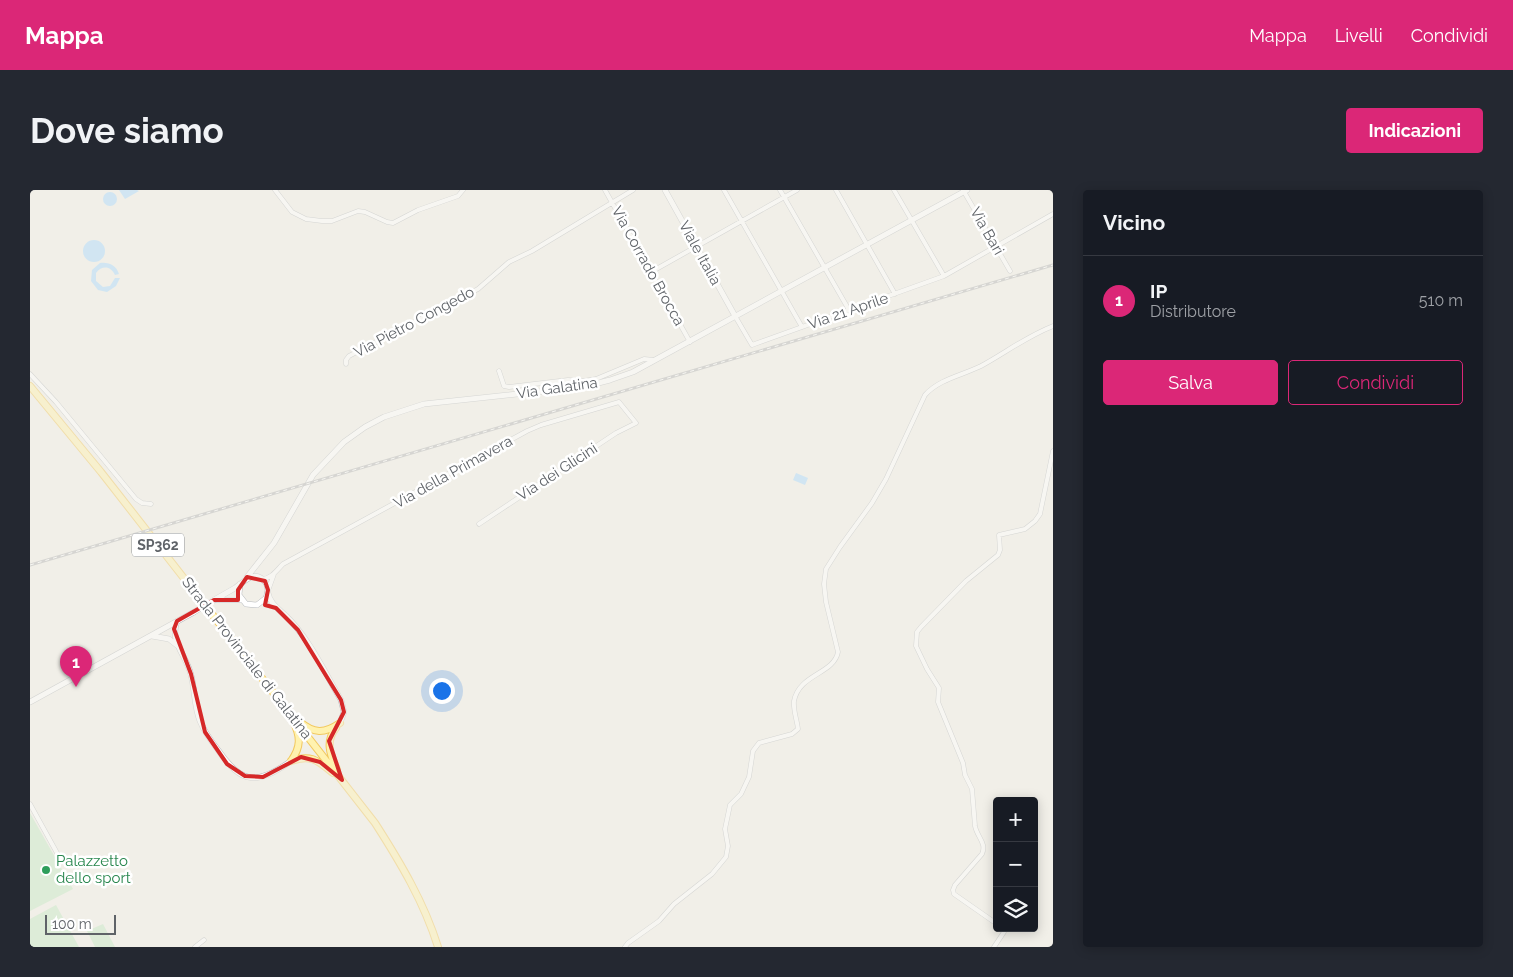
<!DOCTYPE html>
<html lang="it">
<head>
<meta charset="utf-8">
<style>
  :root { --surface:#171b24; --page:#242831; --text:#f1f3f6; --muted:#9ea1a6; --line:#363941; --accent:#db2777 }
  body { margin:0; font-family:Raleway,sans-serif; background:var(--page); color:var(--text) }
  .controls { position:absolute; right:15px; bottom:15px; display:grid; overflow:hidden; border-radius:5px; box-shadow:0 2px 12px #0003 }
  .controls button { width:45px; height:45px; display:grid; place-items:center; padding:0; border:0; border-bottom:1px solid var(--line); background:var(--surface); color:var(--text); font:25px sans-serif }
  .scale { position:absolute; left:15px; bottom:12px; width:71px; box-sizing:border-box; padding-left:5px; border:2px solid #5f6368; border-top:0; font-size:14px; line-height:18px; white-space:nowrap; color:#5f6368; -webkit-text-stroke:4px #fff; paint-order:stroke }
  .you { position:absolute; left:411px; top:500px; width:18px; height:18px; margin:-12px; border:4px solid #fff; border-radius:50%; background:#1a73e8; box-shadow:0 0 0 8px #1a73e833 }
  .badge { display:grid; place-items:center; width:32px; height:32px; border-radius:50%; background:var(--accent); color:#fff; font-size:16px; font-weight:700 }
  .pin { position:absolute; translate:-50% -41px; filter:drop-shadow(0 1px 2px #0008) }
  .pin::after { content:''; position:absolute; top:26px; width:18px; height:15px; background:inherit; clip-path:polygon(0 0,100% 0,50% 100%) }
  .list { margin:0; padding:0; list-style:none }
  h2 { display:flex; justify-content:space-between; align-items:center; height:65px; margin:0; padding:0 20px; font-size:21px }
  h2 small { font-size:16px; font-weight:400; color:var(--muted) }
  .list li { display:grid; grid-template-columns:32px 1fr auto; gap:15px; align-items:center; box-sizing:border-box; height:90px; padding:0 20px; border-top:1px solid var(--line) }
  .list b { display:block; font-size:19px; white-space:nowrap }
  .list p { margin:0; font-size:16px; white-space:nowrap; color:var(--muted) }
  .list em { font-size:16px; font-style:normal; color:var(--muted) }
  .actions { display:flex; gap:10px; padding:15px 20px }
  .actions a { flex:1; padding:11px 0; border:1px solid var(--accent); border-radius:5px; text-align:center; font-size:18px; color:var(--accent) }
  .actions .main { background:var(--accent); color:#fff }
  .icon { flex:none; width:28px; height:28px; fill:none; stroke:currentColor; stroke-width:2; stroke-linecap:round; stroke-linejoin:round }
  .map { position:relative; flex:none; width:1023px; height:757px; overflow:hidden; border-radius:5px }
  header { display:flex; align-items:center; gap:30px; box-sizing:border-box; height:70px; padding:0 25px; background:var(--accent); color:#fff }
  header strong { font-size:24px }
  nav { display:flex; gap:28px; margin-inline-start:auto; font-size:18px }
  .intro { display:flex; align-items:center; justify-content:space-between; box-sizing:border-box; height:120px; padding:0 30px }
  h1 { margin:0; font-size:35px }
  .button { padding:12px 22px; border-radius:5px; background:var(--accent); color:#fff; font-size:18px; font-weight:700 }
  main { display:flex; gap:30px; padding:0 30px }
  aside { flex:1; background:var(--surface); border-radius:5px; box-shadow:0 2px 12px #0003 }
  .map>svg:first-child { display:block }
  .green { fill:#c5e8c5 }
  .water { fill:#aadaff }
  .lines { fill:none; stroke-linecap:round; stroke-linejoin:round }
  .minor-casing { stroke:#b5b8bc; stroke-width:5 }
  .tertiary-casing { stroke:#b5b8bc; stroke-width:6 }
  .primary-casing { stroke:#f2c960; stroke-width:8 }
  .minor { stroke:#fff; stroke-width:4 }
  .tertiary { stroke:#fff; stroke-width:5 }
  .primary { stroke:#fff2af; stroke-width:6 }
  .rail-casing { stroke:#b6b7b8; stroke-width:3 }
  .rail { stroke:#fff; stroke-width:1; stroke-dasharray:4; stroke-linecap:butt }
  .tertiary-bridge-casing { stroke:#b5b8bc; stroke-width:6; stroke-linecap:butt }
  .tertiary-bridge { stroke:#fff; stroke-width:5 }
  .marked { fill:none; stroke:#d62828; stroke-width:4; stroke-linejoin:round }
  .leisure-dot { fill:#2e9e5b; stroke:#fff; stroke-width:2 }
  .labels { text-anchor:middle; stroke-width:5; stroke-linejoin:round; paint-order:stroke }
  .shield { fill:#fff; stroke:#8f9295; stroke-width:1 }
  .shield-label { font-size:14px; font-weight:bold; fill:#5f6368 }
  .street-label { font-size:15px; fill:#5f6368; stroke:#fff }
  .leisure-label { font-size:15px; fill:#27864d; stroke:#fff; text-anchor:start }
</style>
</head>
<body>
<header>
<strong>Mappa</strong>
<nav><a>Mappa</a><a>Livelli</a><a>Condividi</a></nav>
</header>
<div class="intro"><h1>Dove siamo</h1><a class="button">Indicazioni</a></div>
<main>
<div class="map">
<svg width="1023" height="757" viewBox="0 0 1023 757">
  <rect width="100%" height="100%" fill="#f1efe8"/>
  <path class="green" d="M 0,623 L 43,699 L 0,721 Z
    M 26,715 L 49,757 L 0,757 L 0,729 Z
    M 73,734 L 85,757 L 65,757 L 57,741 Z"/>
  <path class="water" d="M 89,0 L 107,0 L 109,1 L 95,9 Z
    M73 9a7 7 0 1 1 14 0a7 7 0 1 1-14 0Z
    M53 61a11 11 0 1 1 22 0a11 11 0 1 1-22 0Z
    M 70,73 C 79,72 86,75 89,84 L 85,85 C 81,76 72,75 66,83 L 66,91 L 73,97 L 80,96 L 85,88 L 90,88 L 86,96 L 77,102 L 68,100 L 61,91 L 62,80 Z
    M 766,283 L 778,288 L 775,295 L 763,290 Z"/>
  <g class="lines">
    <defs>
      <path id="minor" d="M 245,0 L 262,22 L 276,29 L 292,31 L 302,31 L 328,21 L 335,22 L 357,32 L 363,33 L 388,20 L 428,6 L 433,0
        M 575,0 L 660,152
        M 694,0 L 772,137
        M 750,0 L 819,120
        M 806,0 L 865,104
        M 864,0 L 914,86
        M 933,0 L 980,81
        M 621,82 L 767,0
        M 705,126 L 722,155 L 914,86 L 1023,24
        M 316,174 L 316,170 L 319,166 L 448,99 L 479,72 L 502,61 L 603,0
        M 469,181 L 474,196 L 479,197 L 538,190 L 553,191 L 566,189 L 614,169 L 624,170
        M 0,184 L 26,212 L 106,309 L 112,313 L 121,314
        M 232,389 C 241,389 247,380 253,374 L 497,241 L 511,235 L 589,212 L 606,233 L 586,243 L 449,334
        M 239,398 L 244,384
        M 0,614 L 32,672
        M 967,734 L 924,704 L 923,700 L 925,695 L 952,664 C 957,653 947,647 945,636 L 942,599 L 935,585 L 933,573 L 908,512 L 909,498 L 897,479 L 886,456 L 887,442 L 891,437 L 936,391 L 968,365 L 970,360 L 969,345 L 995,339 L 1005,331 L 1010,324 L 1023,261
        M 165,757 L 174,750
        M 595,757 L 598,753 L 629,731 L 644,714 L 682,684 L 696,667 L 698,656 L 695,639 L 700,615 L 711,604 L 719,587 L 723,561 L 729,553 L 762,544 L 768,539 C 767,530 763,520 764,511 C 769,484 804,484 808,462 L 796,412 L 794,394 L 796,379 L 810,357 L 842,313 L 856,289 L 895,205 C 909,189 933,185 951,176 C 975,163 997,146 1023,136
        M 964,757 L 974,742 L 972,738"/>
      <path id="tertiary" d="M 635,0 L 705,126
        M 217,387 L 244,353 L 283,285 L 314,252 L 335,237 L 354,227 L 394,214 L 553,197 L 580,190 L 603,182 L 937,0
        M 238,403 C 240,414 249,419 256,426 C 279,448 295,483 311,510 L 314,522 L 310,533
        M 184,410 C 191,406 198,402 205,398 C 214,392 225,378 236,393 C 239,398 238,403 236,408 L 227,415 L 216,414 L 209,405 L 210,394
        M 187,410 L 211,410
        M 147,431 C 139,452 157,466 161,485 C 165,500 164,516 170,531 C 174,541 181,551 188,560 C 212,595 227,595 261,571
        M 122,446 L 139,449 L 148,456
        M 0,512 L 164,422"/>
      <path id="primary" d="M 0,196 L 71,282 L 345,633 C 370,672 394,712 408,757
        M 269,531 C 284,544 294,544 310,533
        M 306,538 C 295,551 300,565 307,579
        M 261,571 C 271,557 271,547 263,531
        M 261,571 C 281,564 287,570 303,583"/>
    </defs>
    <use href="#minor" class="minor-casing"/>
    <use href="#tertiary" class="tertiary-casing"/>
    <use href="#primary" class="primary-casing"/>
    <use href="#minor" class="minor"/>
    <use href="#tertiary" class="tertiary"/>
    <use href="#primary" class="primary"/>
    <defs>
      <path id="rail" d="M 0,375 L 1023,75"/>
    </defs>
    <use href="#rail" class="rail-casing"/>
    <use href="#rail" class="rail"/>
    <defs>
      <path id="tertiary-bridge" d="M 164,422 L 184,410"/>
    </defs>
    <use href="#tertiary-bridge" class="tertiary-bridge-casing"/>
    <use href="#tertiary-bridge" class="tertiary-bridge"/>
  </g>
  <path d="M0 0H1023V757H0ZM 217,387 L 235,391 L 238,400 L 235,415 L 246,418 L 268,440 L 311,510 L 314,522 L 299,551 L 312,590 L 290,572 L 271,567 L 233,587 L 215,586 L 197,574 L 175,542 L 161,484 L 144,439 L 147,431 L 184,410 L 208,410 L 208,400 Z" fill="#f1efe8" fill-opacity=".55" fill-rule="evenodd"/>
  <path class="marked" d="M 217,387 L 235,391 L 238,400 L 235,415 L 246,418 L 268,440 L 311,510 L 314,522 L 299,551 L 312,590 L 290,572 L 271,567 L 233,587 L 215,586 L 197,574 L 175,542 L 161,484 L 144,439 L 147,431 L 184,410 L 208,410 L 208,400 Z"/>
  <circle class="leisure-dot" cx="16" cy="680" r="5"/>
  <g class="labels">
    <rect class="shield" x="102" y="343.5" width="52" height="23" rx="4"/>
    <g class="shield-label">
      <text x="128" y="360">SP362</text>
    </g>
    <g class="street-label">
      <text transform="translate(957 41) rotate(60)" y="5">Via Bari</text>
      <text transform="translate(670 63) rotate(61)" y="5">Viale Italia</text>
      <text transform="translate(618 76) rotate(61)" y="5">Via Corrado Brocca</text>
      <text transform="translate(818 121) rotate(-19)" y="5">Via 21 Aprile</text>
      <text transform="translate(384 132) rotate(-28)" y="5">Via Pietro Congedo</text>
      <text transform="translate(527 198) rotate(-8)" y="5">Via Galatina</text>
      <text transform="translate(423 282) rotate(-29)" y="5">Via della Primavera</text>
      <text transform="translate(527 282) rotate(-33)" y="5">Via dei Glicini</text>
      <text transform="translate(217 468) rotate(52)" y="5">Strada Provinciale di Galatina</text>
    </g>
    <g class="leisure-label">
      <text x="26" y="676">Palazzetto<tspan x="26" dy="17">dello sport</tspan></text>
    </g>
  </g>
</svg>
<div class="controls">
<button>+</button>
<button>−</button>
<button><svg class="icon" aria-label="layers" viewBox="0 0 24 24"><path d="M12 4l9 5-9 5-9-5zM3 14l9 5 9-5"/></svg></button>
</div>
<div class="scale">100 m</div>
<div class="you"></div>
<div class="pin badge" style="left:46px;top:497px">1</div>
</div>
<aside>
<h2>Vicino<small></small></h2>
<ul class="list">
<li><span class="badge">1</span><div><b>IP</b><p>Distributore</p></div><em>510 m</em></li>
</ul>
<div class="actions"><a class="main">Salva</a><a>Condividi</a></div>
</aside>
</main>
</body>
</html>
